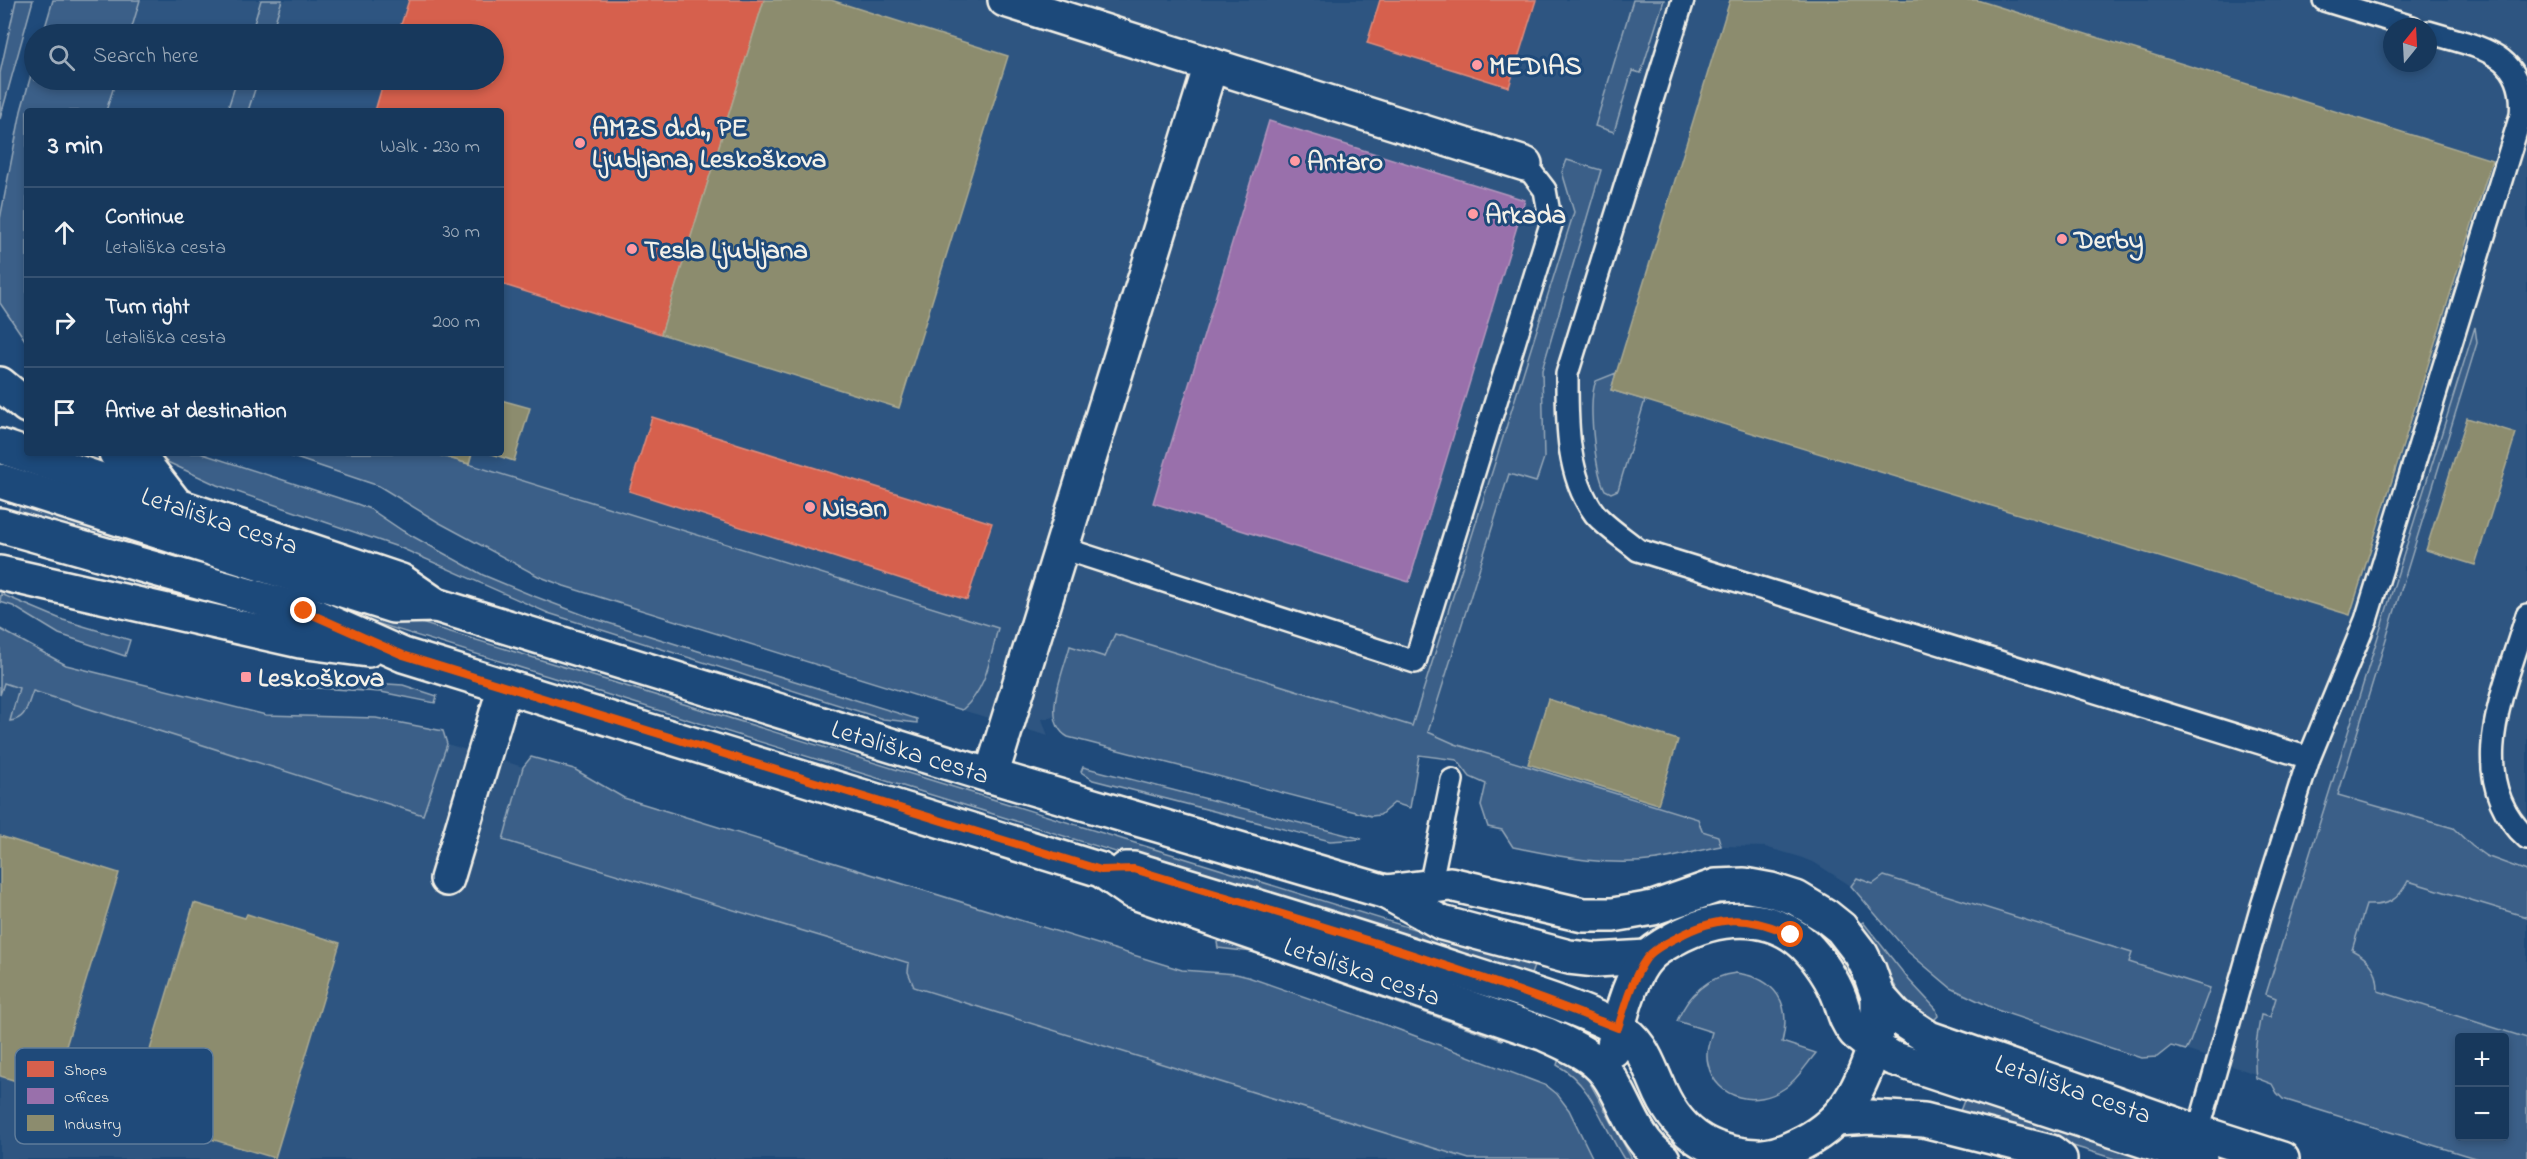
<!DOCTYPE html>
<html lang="en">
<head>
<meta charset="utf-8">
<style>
  :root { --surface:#17385c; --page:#244365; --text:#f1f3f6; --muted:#9eacbb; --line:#365272 }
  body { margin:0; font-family:"Indie Flower",sans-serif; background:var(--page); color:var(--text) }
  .controls { position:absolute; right:18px; bottom:18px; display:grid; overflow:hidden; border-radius:6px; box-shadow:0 3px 9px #0003 }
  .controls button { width:54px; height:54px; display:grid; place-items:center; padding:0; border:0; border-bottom:2px solid var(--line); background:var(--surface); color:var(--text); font:30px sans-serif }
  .compass { position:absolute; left:2383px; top:18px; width:54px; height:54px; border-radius:50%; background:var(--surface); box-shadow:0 3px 9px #0003; rotate:18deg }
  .stop { position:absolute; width:18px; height:18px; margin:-14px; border:4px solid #ea580c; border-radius:50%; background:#fff }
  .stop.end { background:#ea580c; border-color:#fff; box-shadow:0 2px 6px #0008 }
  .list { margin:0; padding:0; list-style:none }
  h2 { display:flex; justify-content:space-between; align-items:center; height:78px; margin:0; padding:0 24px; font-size:26px }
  h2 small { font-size:20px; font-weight:400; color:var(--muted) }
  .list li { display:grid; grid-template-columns:39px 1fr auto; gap:18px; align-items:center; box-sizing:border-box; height:90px; padding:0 24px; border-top:2px solid var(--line) }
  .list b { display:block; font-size:22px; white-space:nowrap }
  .list p { margin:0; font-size:20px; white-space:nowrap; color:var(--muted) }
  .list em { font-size:20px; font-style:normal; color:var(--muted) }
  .icon { flex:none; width:33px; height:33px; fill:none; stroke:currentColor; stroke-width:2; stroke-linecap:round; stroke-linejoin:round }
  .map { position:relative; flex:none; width:2527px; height:1159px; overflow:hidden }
  .search { position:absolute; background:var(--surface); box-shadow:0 3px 9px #0003; left:24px; top:24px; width:480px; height:66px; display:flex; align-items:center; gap:15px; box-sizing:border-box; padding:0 21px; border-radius:33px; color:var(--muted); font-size:22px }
  .panel { position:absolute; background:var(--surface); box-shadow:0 3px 9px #0003; left:24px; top:108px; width:480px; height:348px; border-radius:6px }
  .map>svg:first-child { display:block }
  .built { fill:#2d5581; fill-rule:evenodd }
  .green { fill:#3a5f88; stroke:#97a8b8; stroke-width:1.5; fill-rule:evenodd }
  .shops { fill:#d6604d; stroke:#df8c7c; stroke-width:1.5 }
  .offices { fill:#9970ab; stroke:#b497bd; stroke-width:1.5 }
  .industry { fill:#8c8c6e; stroke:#abaa93; stroke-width:1.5 }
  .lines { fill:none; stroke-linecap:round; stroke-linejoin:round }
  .service-casing { stroke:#f4f1e8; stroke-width:26 }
  .minor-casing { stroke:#f4f1e8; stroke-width:38 }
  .tertiary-casing { stroke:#f4f1e8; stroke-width:38 }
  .secondary-casing { stroke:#f4f1e8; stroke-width:38 }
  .service { stroke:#1f4a7a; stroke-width:21 }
  .minor { stroke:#1f4a7a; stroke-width:33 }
  .tertiary { stroke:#1f4a7a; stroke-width:33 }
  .secondary { stroke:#1f4a7a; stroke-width:33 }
  .route { stroke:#ea580c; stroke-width:8 }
  .poi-dot { fill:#ff9aa2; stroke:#1f4a7a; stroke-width:2 }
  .labels { text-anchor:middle; stroke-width:6; stroke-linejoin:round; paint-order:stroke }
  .poi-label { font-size:27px; font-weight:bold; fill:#f4f1e8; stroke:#1f4a7a; text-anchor:start }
  .street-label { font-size:27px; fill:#f4f1e8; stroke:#1f4a7a }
  .key { fill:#1f4a7a; stroke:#5f7c9b; stroke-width:1.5 }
  .key-label { font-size:16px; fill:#f4f1e8 }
</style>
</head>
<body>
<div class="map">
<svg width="2527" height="1159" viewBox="0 0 2527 1159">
  <rect width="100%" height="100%" fill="#1f4a7a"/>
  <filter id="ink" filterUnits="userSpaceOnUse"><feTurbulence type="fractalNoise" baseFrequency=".0167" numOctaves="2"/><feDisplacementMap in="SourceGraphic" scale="12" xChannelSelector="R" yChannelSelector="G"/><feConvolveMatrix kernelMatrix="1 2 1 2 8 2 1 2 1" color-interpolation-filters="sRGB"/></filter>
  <g filter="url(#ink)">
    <path class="built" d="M 123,0 L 2527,0 L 2527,1038 L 2378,991 L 2270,1017 L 2262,1015 L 2255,1050 L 2255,1074 L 2186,1050 L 2196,1029 L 2207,997 L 1851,886 L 1815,863 L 1797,856 L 1765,847 L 1721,846 L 1718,836 L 1702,831 L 1698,819 L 1456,744 L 1106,658 L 1071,646 L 1056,697 L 1054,717 L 1042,719 L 1048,736 L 962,710 L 970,703 L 985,679 L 997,628 L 433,453 L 501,453 L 501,111 L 87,111 L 97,80 L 494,80 L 494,34 L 112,34 ZM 2392,27 L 2428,27 L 2428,63 L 2392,63 Z
      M 4,683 L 19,688 L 10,720 L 25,714 L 32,691 L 422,815 L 447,744 L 523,767 L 503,840 L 1554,1159 L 0,1159 L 0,695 Z"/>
    <path class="green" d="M 16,0 L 33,0 L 0,119 L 0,73 Z
      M 53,0 L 140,0 L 130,34 L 43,34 Z
      M 261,0 L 282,0 L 271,34 L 251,34 Z
      M 1633,0 L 1664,0 L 1641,73 L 1632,71 L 1614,132 L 1595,126 Z
      M 34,64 L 34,80 L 116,80 L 106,111 L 27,111 L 27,343 L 0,303 L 0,219 L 21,111 Z
      M 237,80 L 258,80 L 248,111 L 227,111 Z
      M 1567,160 L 1601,170 L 1542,370 L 1544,458 L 1536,482 L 1509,474 L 1428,732 L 1455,744 L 1698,819 L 1702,831 L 1718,836 L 1721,846 C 1699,850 1678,857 1657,860 C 1607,867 1562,857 1513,847 L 1502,830 L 1488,827 L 1481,806 L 1486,784 L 1470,777 L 1457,760 L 1419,755 L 1410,808 L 1394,803 L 1380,815 L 1371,816 L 1068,737 C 1040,722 1064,670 1070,646 L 1105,657 L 1115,634 L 1412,726 L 1574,212 L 1562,172 Z
      M 2475,327 L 2477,343 L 2338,795 L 2453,828 L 2472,846 L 2486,856 L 2527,871 L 2527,917 L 2408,881 C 2398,900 2389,906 2366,905 L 2352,950 C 2371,960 2378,970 2378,991 L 2527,1038 L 2527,1159 L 2478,1159 L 2283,1099 L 2277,1093 L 2272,1084 L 2256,1078 C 2253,1057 2257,1035 2261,1015 L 2270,1017 L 2276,998 L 2266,994 ZM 2460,1038 L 2504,1038 L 2504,1136 L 2460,1136 Z
      M 1616,373 L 1611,390 L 1645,400 L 1618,490 L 1611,493 L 1605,490 C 1595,471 1587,401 1596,381 Z
      M 148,453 L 200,453 L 357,504 L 370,509 L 403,531 L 483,575 L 531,595 L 589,617 L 917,719 L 917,723 L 883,719 L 548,613 L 401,548 L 217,485 Z
      M 281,453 L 433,453 L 998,628 C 990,658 987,689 962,710 L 564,586 L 538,576 L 438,522 L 379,486 Z
      M 22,500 L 1534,966 L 1529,980 L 18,512 Z
      M 1,594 L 63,620 L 130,640 L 125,656 L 59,634 L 13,606 L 0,602 Z
      M 0,629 L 66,665 L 266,715 L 376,718 L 443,731 L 447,744 L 423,815 L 33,691 C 27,705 27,719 10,721 L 19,688 L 4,683 L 0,695 Z
      M 274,673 L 296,678 L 403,685 L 437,696 L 435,703 L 381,692 L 318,688 L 269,688 Z
      M 531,757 L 574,769 L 624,798 L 1182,970 L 1236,974 L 1248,977 L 1397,1029 L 1547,1086 L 1557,1094 L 1569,1110 L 1593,1159 L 1469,1159 L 914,987 L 908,972 L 909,963 L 503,840 L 523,767 Z
      M 1083,767 L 1362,839 L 1330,841 L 1093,780 L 1081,772 Z
      M 1884,876 L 2132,953 L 2129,962 L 2210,988 L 2190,1042 L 2186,1050 L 2171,1046 L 2157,1057 L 2141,1058 L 1997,1010 L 1951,988 L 1907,951 L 1851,886 L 1857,878 L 1873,884 Z
      M 1863,922 L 1909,980 L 1936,1009 L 1938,1016 L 1932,1022 L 1908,1005 L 1901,996 L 1860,924 Z
      M 1228,939 L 1505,1031 L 1502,1040 L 1253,952 L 1218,948 L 1217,942 Z
      M 1736,973 C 1776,978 1792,1004 1782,1042 L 1816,1053 C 1806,1065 1798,1079 1785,1088 C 1757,1108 1716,1100 1708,1064 C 1705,1053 1709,1043 1712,1032 L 1677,1021 C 1688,995 1708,976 1736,973 Z
      M 1560,1056 L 1585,1074 L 1632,1159 L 1624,1159 C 1603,1127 1593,1085 1557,1065 Z
      M 1965,1098 L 2162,1159 L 2115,1159 L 1960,1111 Z"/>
    <path class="shops" d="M 409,0 L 764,0 L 661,334 L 501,284 L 501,111 L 375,111 L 384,80 L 494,80 L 494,34 L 398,34 Z
      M 1380,0 L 1536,0 L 1509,87 L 1367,43 Z
      M 652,417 L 992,523 L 967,600 L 629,491 Z"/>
    <path class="offices" d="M 1269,121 L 1525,200 L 1409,582 L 1153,503 Z"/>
    <path class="industry" d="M 764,0 L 831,0 L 1008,56 L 899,408 L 661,334 Z
      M 1730,0 L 1977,0 L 2492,160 L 2350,615 L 1611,390 Z
      M 501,400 L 530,408 L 514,461 L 489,453 L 501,453 Z
      M 2467,418 L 2516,433 L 2475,565 L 2426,550 Z
      M 432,453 L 472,453 L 469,464 Z
      M 1548,699 L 1678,740 L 1658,804 L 1528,764 Z
      M 0,836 L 119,873 L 52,1092 L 0,1076 Z
      M 194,903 L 245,918 L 247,914 L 340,943 L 275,1158 L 181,1130 L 183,1125 L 132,1110 Z"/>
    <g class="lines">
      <defs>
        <path id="service" d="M 1683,0 L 1567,374 C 1567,420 1566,476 1595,514 C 1606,527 1625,539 1638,550 L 2309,758
          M 2324,0 L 2412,27
          M 1062,548 L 1415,662 L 1551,224 L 1545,190 L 1525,164
          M 2527,615 C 2506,686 2461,778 2527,838
          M 1430,886 L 1452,780
          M 2198,1132 L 2262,906 L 2309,758 L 2366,620 L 2521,115 C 2527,51 2476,47 2428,32"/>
        <path id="minor" d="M 1005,0 L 1525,164
          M 991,776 L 1211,65
          M 447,879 L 505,686"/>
        <path id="tertiary" d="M 1874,1047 L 1878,1025 L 1878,996"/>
        <g id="secondary">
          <path d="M 0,384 L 27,406"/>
          <path id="s1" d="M 0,446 L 401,581 L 436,605 L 991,776 L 1386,892 L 1442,923 L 1569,957 L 1596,960 L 1647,957"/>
          <path d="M 116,453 L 147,467 L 178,507"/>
          <path d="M 0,481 L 393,606 L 436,605"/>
          <path id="s2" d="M 0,525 L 304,611 L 403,655 L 1101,870 L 1131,891 L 1545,1034 C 1566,1044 1592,1054 1607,1074 C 1627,1102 1633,1138 1663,1159"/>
          <path d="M 0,573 L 300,641 L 368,650"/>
          <path d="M 1126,869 L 1134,869 C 1242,902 1351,934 1458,970 C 1511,987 1566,1002 1616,1027 C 1640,1039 1647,1061 1657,1084 C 1676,1131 1706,1153 1756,1156 C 1769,1157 1784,1152 1796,1146 C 1842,1125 1859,1093 1874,1047"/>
          <path id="s3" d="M 1386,892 L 1450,884 L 1583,915 L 1613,915 L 1653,908 L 1716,886 L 1744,885 L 1771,890 L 1796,898 L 1826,916 L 1841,928 L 1861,954 L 1869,970 L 1878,996 L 1897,1017 L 1929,1038 L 2198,1132 L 2282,1159"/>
          <path d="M 1613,1050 C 1618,1025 1630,975 1648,957 C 1655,949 1665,944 1674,939 C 1715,916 1768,910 1805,945 C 1819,959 1833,980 1840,999 C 1844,1011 1846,1022 1855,1032 C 1865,1043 1879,1050 1892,1058 L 2200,1159"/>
          <path d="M 1836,1119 L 1869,1117 L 1924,1120 L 2051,1152 L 2060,1159"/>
        </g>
      </defs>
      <use href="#service" class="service-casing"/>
      <use href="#minor" class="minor-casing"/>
      <use href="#tertiary" class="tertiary-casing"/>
      <use href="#secondary" class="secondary-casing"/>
      <use href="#service" class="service"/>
      <use href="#minor" class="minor"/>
      <use href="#tertiary" class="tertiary"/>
      <use href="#secondary" class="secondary"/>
    </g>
  </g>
  <g class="lines" filter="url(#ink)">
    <path class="route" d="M 304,611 L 403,655 L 1101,870 L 1134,869 C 1296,919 1460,965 1618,1028 C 1625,1005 1632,979 1646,959 C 1652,950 1666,943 1676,938 C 1717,915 1749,915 1791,935"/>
  </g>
  <g class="poi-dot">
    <circle cx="1477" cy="65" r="6"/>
    <circle cx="580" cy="143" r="6"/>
    <circle cx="1295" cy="161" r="6"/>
    <circle cx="1473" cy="214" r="6"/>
    <circle cx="2062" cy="239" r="6"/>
    <circle cx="632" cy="249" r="6"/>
    <circle cx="810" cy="507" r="6"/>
    <rect x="240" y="671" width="12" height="12" rx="3"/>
  </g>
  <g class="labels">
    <g class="poi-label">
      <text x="1489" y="74">MEDIAS</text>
      <text x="592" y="136">AMZS d.d., PE<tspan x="592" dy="31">Ljubljana, Leskoškova</tspan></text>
      <text x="1307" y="170">Antaro</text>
      <text x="1485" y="223">Arkada</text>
      <text x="2074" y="248">Derby</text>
      <text x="644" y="258">Tesla Ljubljana</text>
      <text x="822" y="516">Nisan</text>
      <text x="258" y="686">Leskoškova</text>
    </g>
    <g class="street-label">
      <text dy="9" stroke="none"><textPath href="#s1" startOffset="232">Letališka cesta</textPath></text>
      <text dy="9" stroke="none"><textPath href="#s1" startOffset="962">Letališka cesta</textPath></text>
      <text dy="9" stroke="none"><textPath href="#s2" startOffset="1436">Letališka cesta</textPath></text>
      <text dy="9" stroke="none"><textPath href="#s3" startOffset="772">Letališka cesta</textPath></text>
    </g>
  </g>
  <rect x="15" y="1048" width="198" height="96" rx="9" class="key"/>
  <rect x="27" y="1061" width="27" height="16" fill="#d6604d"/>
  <rect x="27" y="1088" width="27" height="16" fill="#9970ab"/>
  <rect x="27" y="1115" width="27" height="16" fill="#8c8c6e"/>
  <g class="key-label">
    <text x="64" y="1075">Shops</text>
    <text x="64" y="1102">Offices</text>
    <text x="64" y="1129">Industry</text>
  </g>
</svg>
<div class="controls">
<button>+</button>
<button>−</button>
</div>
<svg class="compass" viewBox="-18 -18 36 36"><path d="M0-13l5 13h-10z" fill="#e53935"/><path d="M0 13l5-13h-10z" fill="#9eacbb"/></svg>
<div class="stop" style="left:1791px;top:935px"></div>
<div class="stop end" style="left:304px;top:611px"></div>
<div class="search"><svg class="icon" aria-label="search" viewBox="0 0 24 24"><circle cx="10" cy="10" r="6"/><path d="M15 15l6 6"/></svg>Search here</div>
<section class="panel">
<h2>3 min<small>Walk · 230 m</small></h2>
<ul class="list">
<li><svg class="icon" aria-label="ahead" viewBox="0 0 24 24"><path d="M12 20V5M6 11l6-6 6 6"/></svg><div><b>Continue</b><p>Letališka cesta</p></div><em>30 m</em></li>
<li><svg class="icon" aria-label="right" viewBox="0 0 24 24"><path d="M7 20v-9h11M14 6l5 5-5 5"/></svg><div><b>Turn right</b><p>Letališka cesta</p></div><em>200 m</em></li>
<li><svg class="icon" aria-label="arrive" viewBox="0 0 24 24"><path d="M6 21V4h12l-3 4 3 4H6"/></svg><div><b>Arrive at destination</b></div></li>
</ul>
</section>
</div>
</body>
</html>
